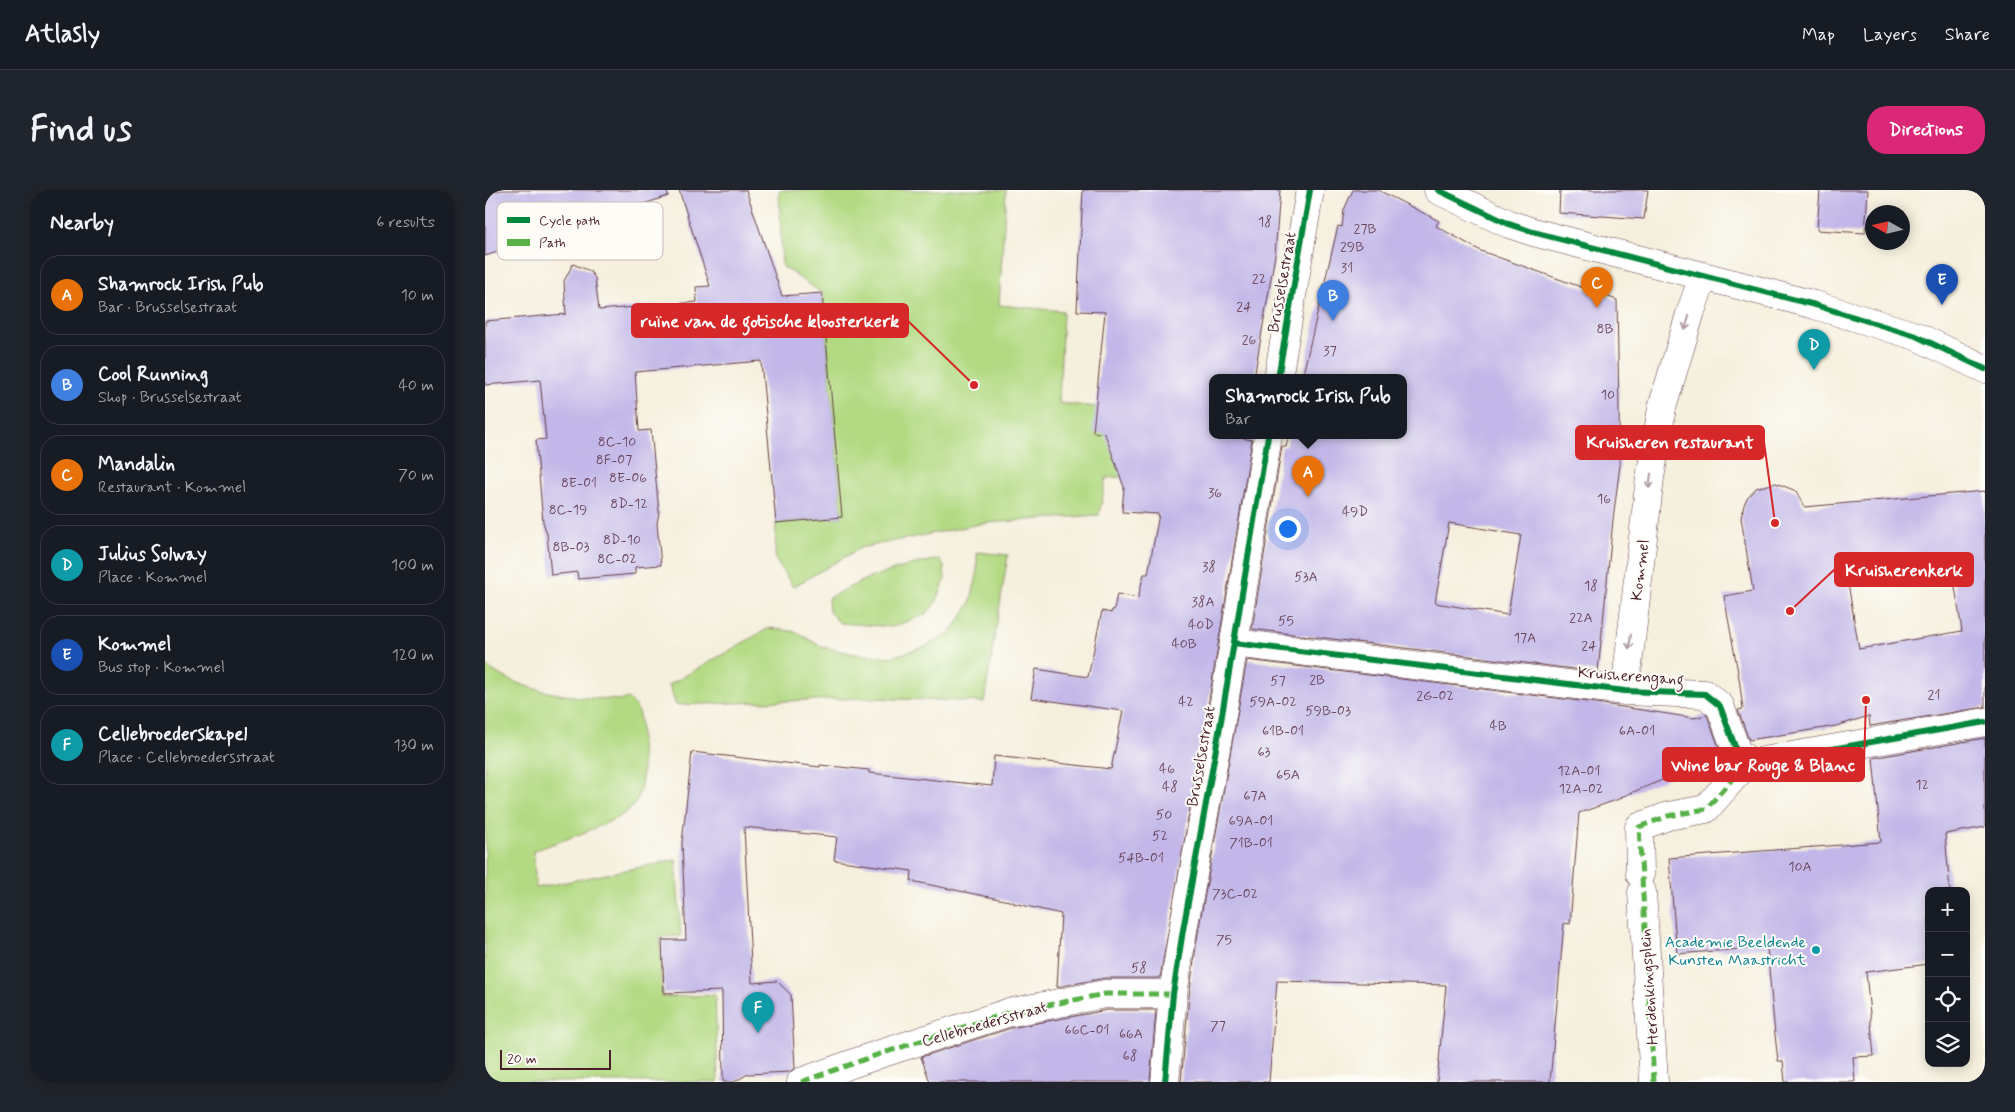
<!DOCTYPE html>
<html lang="en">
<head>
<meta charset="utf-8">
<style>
  :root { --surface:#171b24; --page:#20242c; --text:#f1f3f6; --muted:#9ea1a6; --line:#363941; --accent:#db2777 }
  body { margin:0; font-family:Mynerve,sans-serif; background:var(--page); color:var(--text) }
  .controls { position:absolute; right:15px; bottom:15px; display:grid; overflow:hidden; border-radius:10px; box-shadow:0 2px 12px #0003 }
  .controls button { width:45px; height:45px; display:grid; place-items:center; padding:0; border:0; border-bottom:1px solid var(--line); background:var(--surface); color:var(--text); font:25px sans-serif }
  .compass { position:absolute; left:1380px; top:15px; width:45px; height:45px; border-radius:50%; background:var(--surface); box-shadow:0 2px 12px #0003; rotate:278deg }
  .scale { position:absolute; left:15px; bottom:12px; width:111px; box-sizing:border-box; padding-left:5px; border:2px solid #4a1f2b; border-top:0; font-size:14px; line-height:18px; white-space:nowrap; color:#4a1f2b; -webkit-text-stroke:4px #fdfcf7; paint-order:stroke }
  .you { position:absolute; left:802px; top:338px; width:18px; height:18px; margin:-12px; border:4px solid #fff; border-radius:50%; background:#1a73e8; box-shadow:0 0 0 8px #1a73e833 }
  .badge { display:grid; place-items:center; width:32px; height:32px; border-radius:50%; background:var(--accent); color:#fff; font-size:16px; font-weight:700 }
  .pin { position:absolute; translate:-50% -41px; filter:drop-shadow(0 1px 2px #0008) }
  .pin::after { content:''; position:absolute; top:26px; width:18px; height:15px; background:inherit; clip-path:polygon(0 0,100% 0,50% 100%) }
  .popup { position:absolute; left:724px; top:184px; width:198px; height:65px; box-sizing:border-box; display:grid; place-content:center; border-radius:10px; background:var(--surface); filter:drop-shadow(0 1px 4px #0005); font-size:16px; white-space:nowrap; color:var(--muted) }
  .popup b { font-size:19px; color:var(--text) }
  .popup::after { content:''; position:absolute; left:50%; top:100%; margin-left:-10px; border:10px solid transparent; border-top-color:var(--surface) }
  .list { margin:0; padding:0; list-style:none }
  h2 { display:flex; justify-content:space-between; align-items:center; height:65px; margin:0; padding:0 20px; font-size:21px }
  h2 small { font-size:16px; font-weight:400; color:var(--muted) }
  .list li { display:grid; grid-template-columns:32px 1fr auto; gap:15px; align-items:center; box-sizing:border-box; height:80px; margin:0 10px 10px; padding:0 10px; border:1px solid var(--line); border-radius:20px }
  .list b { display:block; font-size:19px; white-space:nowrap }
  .list p { margin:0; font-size:16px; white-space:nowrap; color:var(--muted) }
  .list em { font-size:16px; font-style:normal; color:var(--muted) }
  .icon { flex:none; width:28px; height:28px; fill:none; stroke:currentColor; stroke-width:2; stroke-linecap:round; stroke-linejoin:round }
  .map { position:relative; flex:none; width:1500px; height:892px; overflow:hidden; border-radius:20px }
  header { display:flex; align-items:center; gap:30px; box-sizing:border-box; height:70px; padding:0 25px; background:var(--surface); border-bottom:1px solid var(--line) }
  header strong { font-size:24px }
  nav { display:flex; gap:28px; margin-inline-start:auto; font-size:18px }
  .intro { display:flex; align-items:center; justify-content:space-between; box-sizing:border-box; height:120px; padding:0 30px }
  h1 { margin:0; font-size:35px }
  .button { padding:12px 22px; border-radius:20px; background:var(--accent); color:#fff; font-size:18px; font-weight:700 }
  main { display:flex; gap:30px; padding:0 30px }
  aside { flex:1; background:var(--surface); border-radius:20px; box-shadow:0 2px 12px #0003 }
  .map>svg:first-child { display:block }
  .green { fill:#b3da83; stroke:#7e7c57 }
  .building { fill:#c2b7e8; fill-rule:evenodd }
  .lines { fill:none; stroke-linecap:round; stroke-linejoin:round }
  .minor-casing { stroke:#643e46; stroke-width:29 }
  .minor { stroke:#fff; stroke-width:28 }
  .quiet { stroke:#57b146; stroke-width:5; stroke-dasharray:10 5; stroke-linecap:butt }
  .cycleway-casing { stroke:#fdfcf7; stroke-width:9 }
  .cycleway { stroke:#00873e; stroke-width:6 }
  .oneway { stroke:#ae9aa0 }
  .culture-dot { fill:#0f9aa8; stroke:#fdfcf7; stroke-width:2 }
  .labels { text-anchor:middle; stroke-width:4; stroke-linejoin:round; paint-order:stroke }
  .number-label { font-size:14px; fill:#68455a }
  .street-label { font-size:16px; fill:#4a1f2b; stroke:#fdfcf7 }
  .culture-label { font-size:16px; fill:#0d838f; stroke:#fdfcf7; text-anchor:end }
  .key { fill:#fdfcf7; stroke:#c7baba; stroke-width:1 }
  .key-label { font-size:14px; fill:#4a1f2b }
  .leader { fill:none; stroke:#d62828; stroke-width:2 }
  .callout-dot { fill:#d62828; stroke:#fdfcf7; stroke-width:2 }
  .callout { fill:#d62828; stroke:#d62828; stroke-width:2 }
  .callout-label { font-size:18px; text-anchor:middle; font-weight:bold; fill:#fff }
</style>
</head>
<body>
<header>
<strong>Atlasly</strong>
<nav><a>Map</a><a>Layers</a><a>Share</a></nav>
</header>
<div class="intro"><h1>Find us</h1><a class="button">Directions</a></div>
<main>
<aside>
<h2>Nearby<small>6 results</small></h2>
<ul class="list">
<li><span class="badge" style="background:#e8710a">A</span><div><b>Shamrock Irish Pub</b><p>Bar · Brusselsestraat</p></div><em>10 m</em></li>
<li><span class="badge" style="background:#3f7fe0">B</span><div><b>Cool Running</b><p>Shop · Brusselsestraat</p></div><em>40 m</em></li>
<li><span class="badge" style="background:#e8710a">C</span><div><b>Mandalin</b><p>Restaurant · Kommel</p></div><em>70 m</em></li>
<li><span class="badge" style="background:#0f9aa8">D</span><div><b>Julius Solway</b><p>Place · Kommel</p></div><em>100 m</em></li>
<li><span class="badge" style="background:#1a4fb4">E</span><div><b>Kommel</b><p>Bus stop · Kommel</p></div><em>120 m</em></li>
<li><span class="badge" style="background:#0f9aa8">F</span><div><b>Cellebroederskapel</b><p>Place · Cellebroedersstraat</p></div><em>130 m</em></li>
</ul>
</aside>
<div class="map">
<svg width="1500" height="892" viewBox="0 0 1500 892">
  <rect width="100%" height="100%" fill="#fdfcf7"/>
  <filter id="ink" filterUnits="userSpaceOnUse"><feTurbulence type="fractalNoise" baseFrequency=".02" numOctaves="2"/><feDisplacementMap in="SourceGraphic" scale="10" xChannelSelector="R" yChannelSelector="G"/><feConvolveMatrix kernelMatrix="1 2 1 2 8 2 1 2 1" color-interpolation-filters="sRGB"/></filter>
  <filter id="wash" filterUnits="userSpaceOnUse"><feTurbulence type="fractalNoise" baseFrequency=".0096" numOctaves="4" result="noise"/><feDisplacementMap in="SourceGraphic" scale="20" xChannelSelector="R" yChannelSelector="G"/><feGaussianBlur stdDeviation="1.12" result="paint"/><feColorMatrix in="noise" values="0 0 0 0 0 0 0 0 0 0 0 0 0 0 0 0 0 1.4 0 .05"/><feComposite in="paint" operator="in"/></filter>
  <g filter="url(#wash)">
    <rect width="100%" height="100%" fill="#f5efdd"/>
    <path class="green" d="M 294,0 L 521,0 L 514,115 L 578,121 L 574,213 L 611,217 L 623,244 L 652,286 L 621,288 L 614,325 L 500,333 L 375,358 L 308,397 L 290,369 L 291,333 L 357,327 L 337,103 L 297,76 Z
      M 492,362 L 523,365 L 499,512 L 384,508 L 191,515 L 184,495 L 284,438 L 311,442 L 337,457 L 370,464 L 406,467 L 442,456 L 466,442 L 485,414 L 492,386 Z
      M 455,369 L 459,376 L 460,390 L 452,411 L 441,424 L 407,437 L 355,433 L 344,422 L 343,408 L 383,388 L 433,373 Z
      M 0,475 C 37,504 93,508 138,510 L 142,508 C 158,518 155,536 156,553 C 157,572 160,595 150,613 C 141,631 69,653 48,661 L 51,698 L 191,670 L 196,746 L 175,747 L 177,807 L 230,805 L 233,892 L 0,892 Z"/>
    <g id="blocks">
      <path class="building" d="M 16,0 L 182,0 L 183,6 L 0,66 L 0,5 Z
        M 194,0 L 261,0 L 297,106 L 337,103 L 357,327 L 291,333 L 276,171 L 150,182 L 154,241 L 166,240 L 174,322 L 172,334 L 176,375 L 150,377 L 150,384 L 93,389 L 92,382 L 66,385 L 62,344 L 58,332 L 51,250 L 61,249 L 55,190 L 0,195 L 0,131 L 81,124 L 79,91 L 88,74 L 105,81 L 110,88 L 114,120 L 212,112 L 211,97 L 225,96 Z
        M 598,0 L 795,0 L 790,65 L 769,188 L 728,188 L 728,246 L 746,246 L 767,250 L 721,528 L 675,788 L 620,788 L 572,797 L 576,724 L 528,713 L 529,712 L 426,691 L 427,681 L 349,670 L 352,647 L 259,637 L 267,793 L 292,791 L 306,805 L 310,878 L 304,882 L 263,884 L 249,892 L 238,892 L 237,801 L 179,803 L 177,750 L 201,750 L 197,653 L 207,562 L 335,577 L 335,575 L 384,580 L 384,583 L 507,596 L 509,566 L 626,579 L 638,521 L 546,508 L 551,479 L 603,487 L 617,421 L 626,423 L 627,420 L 629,420 L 632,404 L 653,408 L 659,384 L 663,384 L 674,324 L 637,322 L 639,297 L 620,244 L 608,242 L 620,122 L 592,121 Z
        M 868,0 L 893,0 L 954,31 L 951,36 L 996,61 L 1132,110 L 1135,275 L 1128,330 L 1113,482 L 767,439 L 797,256 L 801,257 L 804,246 L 918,246 L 918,188 L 817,188 L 853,36 L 857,37 L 859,20 ZM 964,333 L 1036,345 L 1023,425 L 950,413 Z
        M 1075,0 L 1163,0 L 1159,29 L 1074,23 Z
        M 1335,0 L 1383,0 L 1380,43 L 1332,40 Z
        M 1291,293 L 1311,301 L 1319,317 L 1500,301 L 1500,517 L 1385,536 L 1384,526 L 1351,536 L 1264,550 L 1253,520 L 1258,519 L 1254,488 L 1239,406 L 1268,401 L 1256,328 L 1259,315 L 1262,308 L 1271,298 ZM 1465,365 L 1477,441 L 1374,459 L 1360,375 Z
        M 762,470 L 1111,513 L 1209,528 L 1222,525 L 1236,563 L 1216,572 L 1216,574 L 1136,607 L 1137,608 L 1094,623 L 1085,734 L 1079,733 L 1065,892 L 952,892 L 961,795 L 792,791 L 784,892 L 696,892 L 704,806 L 713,743 Z
        M 1500,548 L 1500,637 L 1460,644 L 1465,701 L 1444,701 L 1444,774 L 1381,782 L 1389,866 L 1368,867 L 1370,892 L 1300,892 L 1298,871 L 1293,871 L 1290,845 L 1282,757 L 1192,764 L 1184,668 L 1396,652 L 1388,568 Z
        M 622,820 L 671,820 L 665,892 L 445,892 L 436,867 L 526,838 Z"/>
    </g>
  </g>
  <g filter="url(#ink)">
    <use href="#blocks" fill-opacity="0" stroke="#643e46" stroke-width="1"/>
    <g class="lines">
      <defs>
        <path id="minor" d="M 953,0 L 1024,34 L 1048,42 L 1330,115 L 1431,146 L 1500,179
          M 793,188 L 825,0
          M 749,453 L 1140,501 L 1220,504 L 1235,516 L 1252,562 L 1263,571 L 1273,572 L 1500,532
          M 1140,501 L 1165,288 L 1177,218 L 1206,121 L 1218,87
          M 1155,684 L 1154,637 L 1183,626 L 1221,619 L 1263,571
          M 1157,702 L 1169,892
          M 316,892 L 389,866 L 522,823 L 620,804 L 688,804
          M 680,892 L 688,804 L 698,740 L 736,531 L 783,246"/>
      </defs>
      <use href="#minor" class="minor-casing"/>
      <use href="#minor" class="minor"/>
      <path class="quiet" d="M 316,892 L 389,866 L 522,823 L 620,804 L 688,804
        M 1169,892 L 1154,637 L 1183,626 L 1221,619 L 1263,571"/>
      <defs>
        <path id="cycleway" d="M 953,0 L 1024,34 L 1048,42 L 1330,115 L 1431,146 L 1500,179
          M 793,188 L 825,0
          M 749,453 L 1140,501 L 1220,504 L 1235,516 L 1252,562 L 1263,571 L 1273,572 L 1500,532
          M 680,892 L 688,804 L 698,740 L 736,531 L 783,246"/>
      </defs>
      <use href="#cycleway" class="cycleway-casing"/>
      <use href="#cycleway" class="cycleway"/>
    </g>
    <defs><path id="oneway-shaft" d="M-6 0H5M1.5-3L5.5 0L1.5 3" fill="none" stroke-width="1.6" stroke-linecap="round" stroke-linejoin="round" transform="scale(1.25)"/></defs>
    <g class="oneway">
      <use href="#oneway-shaft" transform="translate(1202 133) rotate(107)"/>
      <use href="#oneway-shaft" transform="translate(1165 291) rotate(98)"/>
      <use href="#oneway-shaft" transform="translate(1145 452) rotate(96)"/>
    </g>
  </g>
  <circle class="culture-dot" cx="1331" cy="760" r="5"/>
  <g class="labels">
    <g class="number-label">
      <text x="780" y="36">18</text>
      <text x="880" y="43">27B</text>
      <text x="867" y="61">29B</text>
      <text x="862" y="82">31</text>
      <text x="774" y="93">22</text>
      <text x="759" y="121">24</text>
      <text x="1120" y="143">8B</text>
      <text x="764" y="154">26</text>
      <text x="845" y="165">37</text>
      <text x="1123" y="209">10</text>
      <text x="132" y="256">8C-10</text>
      <text x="129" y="274">8F-07</text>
      <text x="143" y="292">8E-06</text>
      <text x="94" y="297">8E-01</text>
      <text x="730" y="307">36</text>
      <text x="1119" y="313">16</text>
      <text x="144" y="318">8D-12</text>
      <text x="83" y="324">8C-19</text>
      <text x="870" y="326">49D</text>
      <text x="137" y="354">8D-10</text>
      <text x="86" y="361">8B-03</text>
      <text x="132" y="373">8C-02</text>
      <text x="724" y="381">38</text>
      <text x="821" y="391">53A</text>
      <text x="1106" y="400">18</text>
      <text x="718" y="416">38A</text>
      <text x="1096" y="432">22A</text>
      <text x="801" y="435">55</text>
      <text x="716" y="439">40D</text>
      <text x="1040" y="452">17A</text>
      <text x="699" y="458">40B</text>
      <text x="1104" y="460">24</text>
      <text x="832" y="494">2B</text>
      <text x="793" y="495">57</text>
      <text x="1449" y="509">21</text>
      <text x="950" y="510">2G-02</text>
      <text x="701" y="516">42</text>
      <text x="788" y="516">59A-02</text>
      <text x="843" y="525">59B-03</text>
      <text x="1013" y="540">4B</text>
      <text x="798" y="545">61B-01</text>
      <text x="1152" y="545">6A-01</text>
      <text x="779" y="566">63</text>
      <text x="682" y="583">46</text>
      <text x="1094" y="585">12A-01</text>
      <text x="803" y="589">65A</text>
      <text x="1437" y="599">12</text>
      <text x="685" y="601">48</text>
      <text x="1096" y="603">12A-02</text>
      <text x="770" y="610">67A</text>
      <text x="679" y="629">50</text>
      <text x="766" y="635">69A-01</text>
      <text x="675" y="650">52</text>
      <text x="766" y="657">71B-01</text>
      <text x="656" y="672">54B-01</text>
      <text x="1315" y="681">10A</text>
      <text x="750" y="708">73C-02</text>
      <text x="739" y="754">75</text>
      <text x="654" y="782">58</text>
      <text x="733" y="840">77</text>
      <text x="602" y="844">66C-01</text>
      <text x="646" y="848">66A</text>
      <text x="645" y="870">68</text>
    </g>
    <g class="street-label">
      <text transform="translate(796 92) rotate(-80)" y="6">Brusselsestraat</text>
      <text transform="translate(1154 380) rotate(-83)" y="6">Kommel</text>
      <text transform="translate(1146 485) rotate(4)" y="6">Kruisherengang</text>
      <text transform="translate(715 566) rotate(-80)" y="6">Brusselsestraat</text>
      <text transform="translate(1163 797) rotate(-94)" y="6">Herdenkingsplein</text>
      <text transform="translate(499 833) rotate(-16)" y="6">Cellebroedersstraat</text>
    </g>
    <g class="culture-label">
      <text x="1321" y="757">Academie Beeldende<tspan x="1321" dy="18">Kunsten Maastricht</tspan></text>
    </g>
  </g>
  <rect x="12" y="12" width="166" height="58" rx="8" class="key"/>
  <rect x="22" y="27" width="23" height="6" fill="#00873e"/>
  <rect x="22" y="49" width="23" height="7" fill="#57b146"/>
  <g class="key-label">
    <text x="54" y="35">Cycle path</text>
    <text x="54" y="57">Path</text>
  </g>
  <path class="leader" d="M489 195L423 131M1290 333L1279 252M1305 421L1350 379M1381 510L1379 574"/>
  <g class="callout-dot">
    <circle cx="489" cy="195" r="5"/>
    <circle cx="1290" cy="333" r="5"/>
    <circle cx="1305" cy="421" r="5"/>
    <circle cx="1381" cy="510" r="5"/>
  </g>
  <g class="callout">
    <rect x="147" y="114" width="276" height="33" rx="5"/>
    <rect x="1091" y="236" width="188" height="33" rx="5"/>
    <rect x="1350" y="363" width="138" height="33" rx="5"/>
    <rect x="1178" y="558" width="201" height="33" rx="5"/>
  </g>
  <g class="callout-label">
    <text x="285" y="137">ruïne van de gotische kloosterkerk</text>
    <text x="1185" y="258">Kruisheren restaurant</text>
    <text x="1419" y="386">Kruisherenkerk</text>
    <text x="1278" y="581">Wine bar Rouge &amp; Blanc</text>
  </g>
</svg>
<div class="controls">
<button>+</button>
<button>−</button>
<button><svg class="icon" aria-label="locate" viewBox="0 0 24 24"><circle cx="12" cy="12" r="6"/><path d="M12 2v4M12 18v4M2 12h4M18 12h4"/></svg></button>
<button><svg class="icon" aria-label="layers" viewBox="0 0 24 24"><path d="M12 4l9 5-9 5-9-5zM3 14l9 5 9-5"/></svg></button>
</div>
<svg class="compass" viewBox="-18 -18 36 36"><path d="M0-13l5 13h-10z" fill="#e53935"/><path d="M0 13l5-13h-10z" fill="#9ea1a6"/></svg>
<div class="scale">20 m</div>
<div class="you"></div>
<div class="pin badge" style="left:823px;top:307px;background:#e8710a">A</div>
<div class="popup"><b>Shamrock Irish Pub</b>Bar</div>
<div class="pin badge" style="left:848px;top:131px;background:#3f7fe0">B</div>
<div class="pin badge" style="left:1112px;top:118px;background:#e8710a">C</div>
<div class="pin badge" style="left:1329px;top:180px;background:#0f9aa8">D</div>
<div class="pin badge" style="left:1457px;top:115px;background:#1a4fb4">E</div>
<div class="pin badge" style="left:273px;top:843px;background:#0f9aa8">F</div>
</div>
</main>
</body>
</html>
